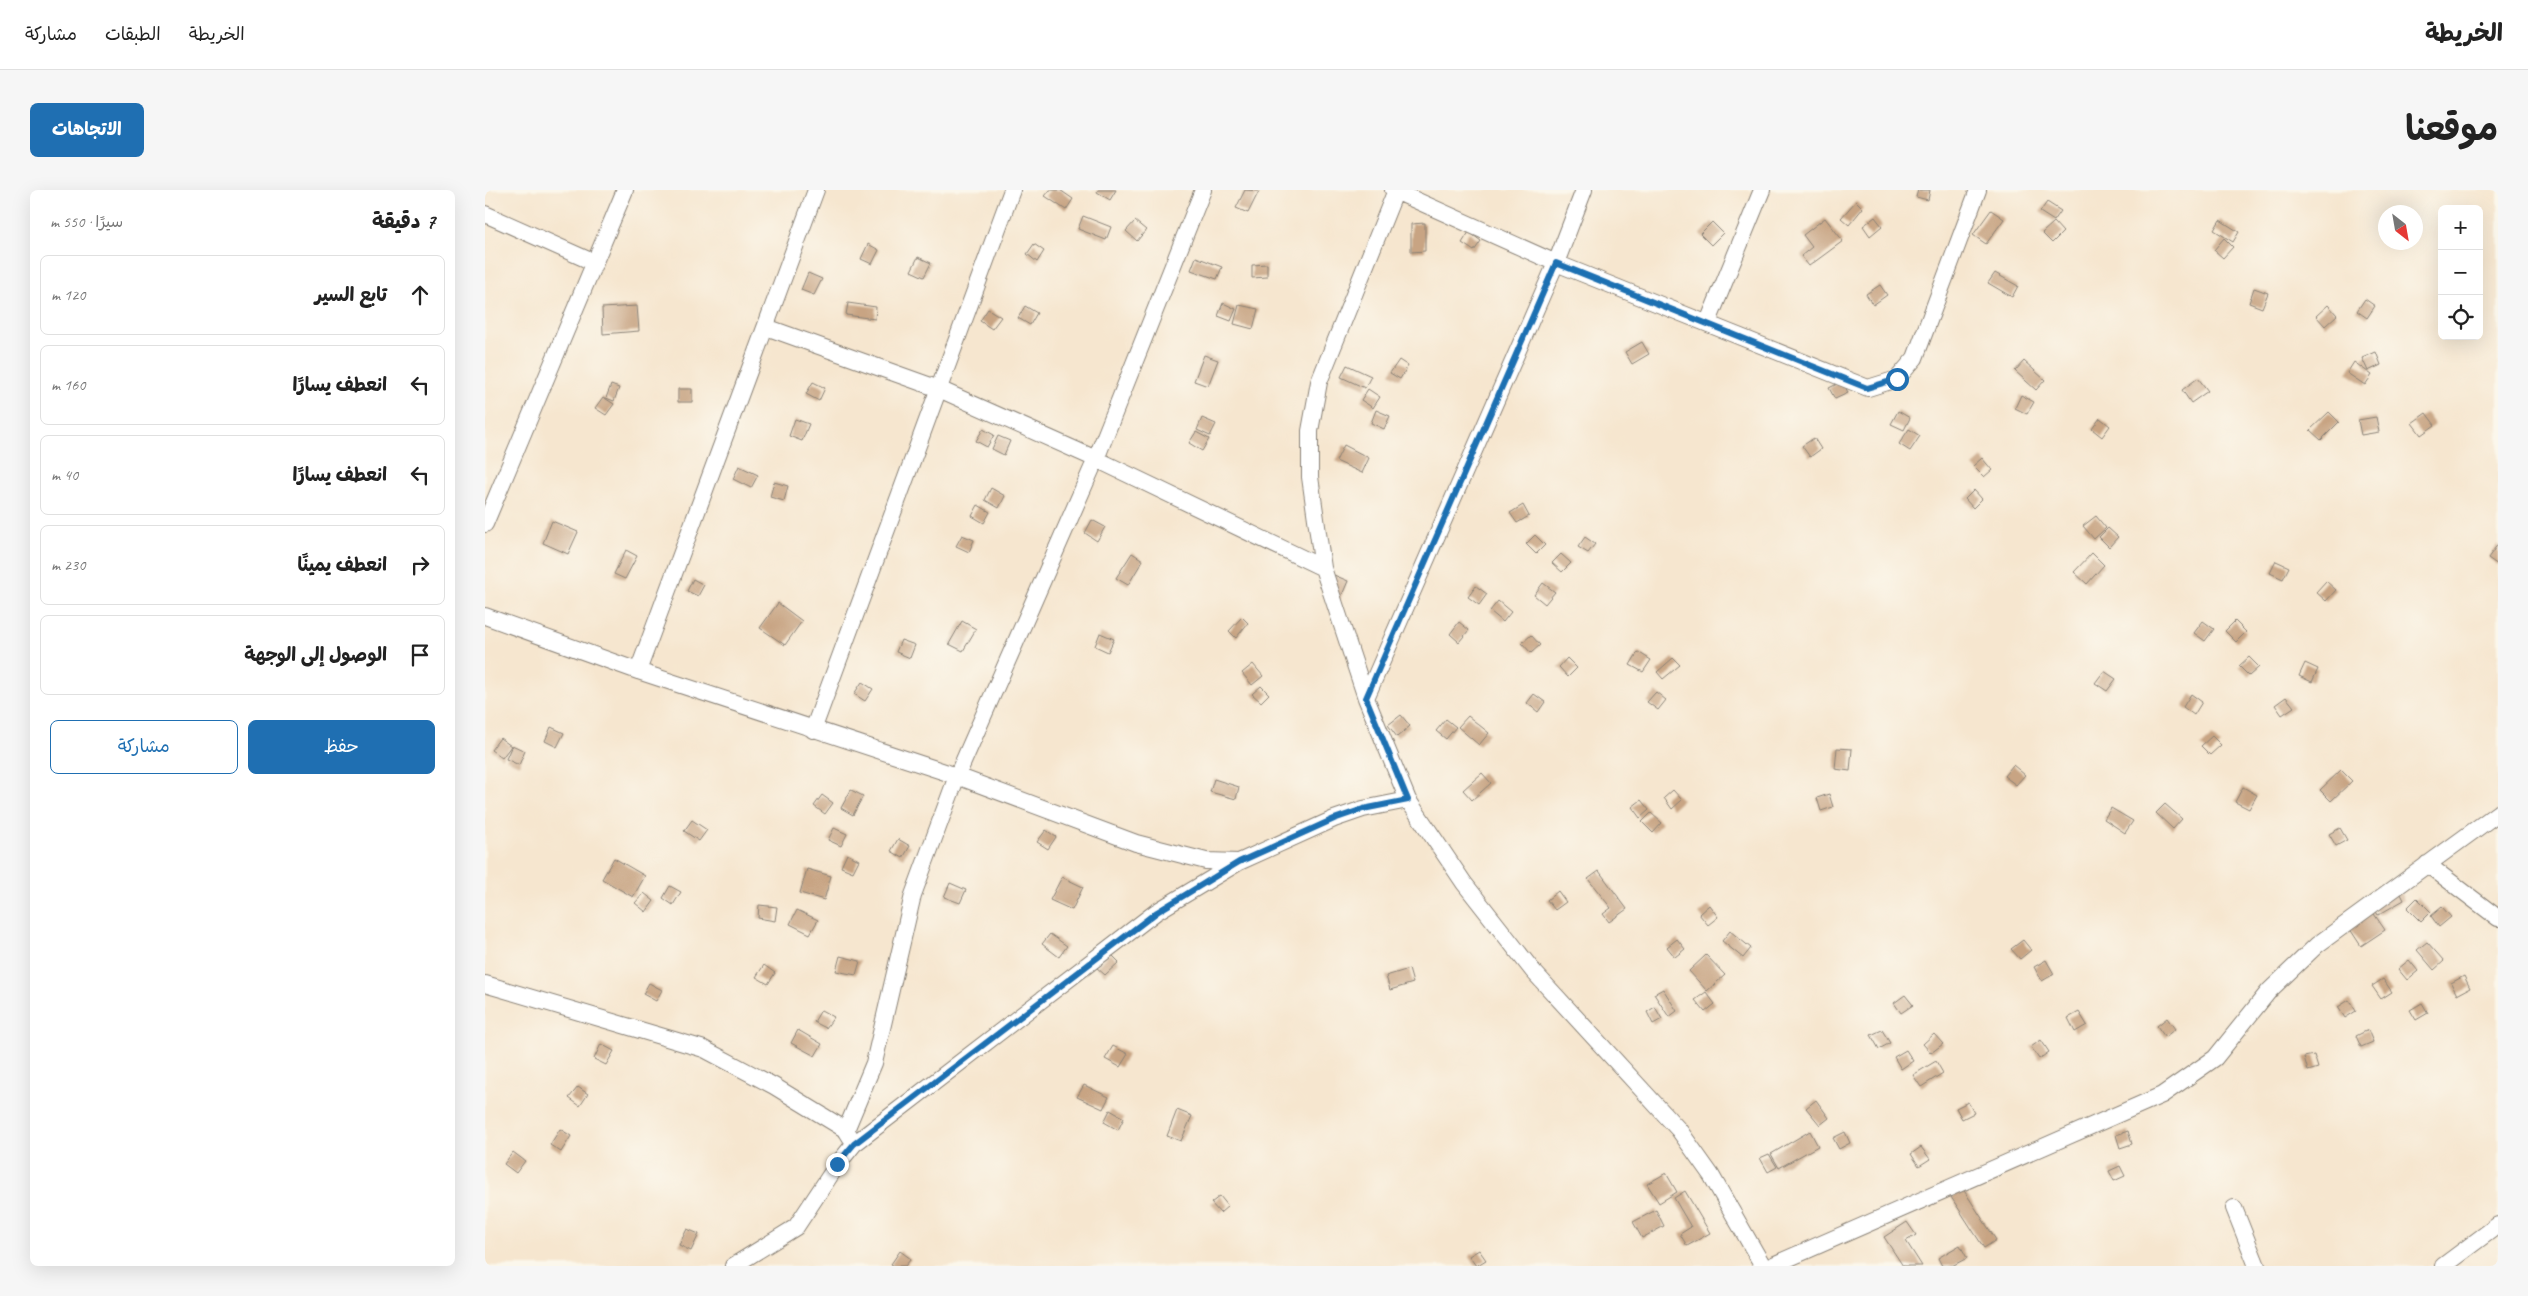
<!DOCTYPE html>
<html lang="ar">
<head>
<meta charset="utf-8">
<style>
  :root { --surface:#fff; --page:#f6f6f6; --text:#222; --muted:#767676; --line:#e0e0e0; --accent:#1f6fb2 }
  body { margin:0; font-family:Caveat,"Playpen Sans Arabic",sans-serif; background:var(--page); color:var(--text); direction:rtl }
  .controls { position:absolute; right:15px; top:15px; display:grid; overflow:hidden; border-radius:8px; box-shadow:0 5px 20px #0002 }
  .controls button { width:45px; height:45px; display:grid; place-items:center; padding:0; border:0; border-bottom:1px solid var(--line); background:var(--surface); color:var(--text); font:25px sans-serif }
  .compass { position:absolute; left:1893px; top:15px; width:45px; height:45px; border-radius:50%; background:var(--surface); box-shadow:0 5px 20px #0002; rotate:149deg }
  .stop { position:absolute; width:15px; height:15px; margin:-11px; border:4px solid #1f6fb2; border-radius:50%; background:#fff }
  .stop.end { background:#1f6fb2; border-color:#fff; box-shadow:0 1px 5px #0008 }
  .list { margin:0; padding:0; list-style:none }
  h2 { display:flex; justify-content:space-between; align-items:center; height:65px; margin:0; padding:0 20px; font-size:21px }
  h2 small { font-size:16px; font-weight:400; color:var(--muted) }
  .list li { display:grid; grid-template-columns:32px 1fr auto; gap:15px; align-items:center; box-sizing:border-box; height:80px; margin:0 10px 10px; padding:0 10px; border:1px solid var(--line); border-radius:8px }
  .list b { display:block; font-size:19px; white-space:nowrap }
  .list em { font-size:16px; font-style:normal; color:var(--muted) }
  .actions { display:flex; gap:10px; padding:15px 20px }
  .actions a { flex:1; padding:11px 0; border:1px solid var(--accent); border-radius:8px; text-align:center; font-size:18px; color:var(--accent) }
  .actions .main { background:var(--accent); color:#fff }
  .icon { flex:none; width:28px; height:28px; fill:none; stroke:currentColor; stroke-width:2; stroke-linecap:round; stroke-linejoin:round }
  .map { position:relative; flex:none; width:2013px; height:1076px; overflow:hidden; direction:ltr; border-radius:8px }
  header { display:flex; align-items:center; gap:30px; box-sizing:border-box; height:70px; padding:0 25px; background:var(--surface); border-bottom:1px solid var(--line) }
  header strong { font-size:24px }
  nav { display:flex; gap:28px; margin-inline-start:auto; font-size:18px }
  .intro { display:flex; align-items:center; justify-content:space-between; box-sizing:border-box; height:120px; padding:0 30px }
  h1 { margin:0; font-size:35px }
  .button { padding:12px 22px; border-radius:8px; background:var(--accent); color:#fff; font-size:18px; font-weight:700 }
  main { display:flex; gap:30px; padding:0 30px }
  aside { flex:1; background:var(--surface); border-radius:8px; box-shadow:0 5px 20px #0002 }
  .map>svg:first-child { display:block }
  .building { fill:#c8a483 }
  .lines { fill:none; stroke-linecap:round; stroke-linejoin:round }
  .minor-casing { stroke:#898176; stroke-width:18 }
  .minor { stroke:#fff; stroke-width:16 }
  .route { stroke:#1f6fb2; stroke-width:6 }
</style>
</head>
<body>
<header>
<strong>الخريطة</strong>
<nav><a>الخريطة</a><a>الطبقات</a><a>مشاركة</a></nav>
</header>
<div class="intro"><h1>موقعنا</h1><a class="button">الاتجاهات</a></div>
<main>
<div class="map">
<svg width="2013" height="1076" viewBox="0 0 2013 1076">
  <rect width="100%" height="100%" fill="#fbf7ec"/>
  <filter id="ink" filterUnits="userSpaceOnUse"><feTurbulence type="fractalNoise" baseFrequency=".02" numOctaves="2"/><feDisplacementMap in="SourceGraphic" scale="10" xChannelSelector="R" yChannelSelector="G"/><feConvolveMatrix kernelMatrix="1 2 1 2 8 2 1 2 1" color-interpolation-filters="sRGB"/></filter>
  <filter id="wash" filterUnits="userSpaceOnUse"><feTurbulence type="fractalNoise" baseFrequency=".0096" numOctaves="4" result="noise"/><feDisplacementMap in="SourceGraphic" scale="20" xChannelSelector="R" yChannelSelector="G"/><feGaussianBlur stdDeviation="1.12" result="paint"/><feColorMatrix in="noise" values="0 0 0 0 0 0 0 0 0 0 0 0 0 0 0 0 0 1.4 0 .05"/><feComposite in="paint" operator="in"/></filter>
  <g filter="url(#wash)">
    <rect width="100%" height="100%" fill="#f6e6cf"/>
    <g id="blocks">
      <path class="building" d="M 565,0 L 575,0 L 588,9 L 581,20 L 560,6 Z
        M 613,0 L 631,0 L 625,10 L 612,2 Z
        M 760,0 L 774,1 L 763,23 L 751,18 Z
        M 1433,0 L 1445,0 L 1443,10 L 1431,7 Z
        M 1371,11 L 1378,18 L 1364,35 L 1356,28 Z
        M 1562,12 L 1576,21 L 1569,31 L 1555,22 Z
        M 1506,20 L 1519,29 L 1501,54 L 1488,45 Z
        M 598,26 L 626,37 L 621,50 L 593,39 Z
        M 1390,27 L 1397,36 L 1385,46 L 1378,36 Z
        M 1340,28 L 1358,51 L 1324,76 L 1316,66 L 1327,57 L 1318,45 Z
        M 1735,30 L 1754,42 L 1748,52 L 1729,40 Z
        M 650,31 L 661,40 L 652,51 L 641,41 Z
        M 1227,32 L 1238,43 L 1226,55 L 1215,44 Z
        M 1569,32 L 1578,42 L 1567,53 L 1557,43 Z
        M 940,33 L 940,61 L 926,62 L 926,34 Z
        M 984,42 L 996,51 L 989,61 L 977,53 Z
        M 1739,48 L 1748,57 L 1738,68 L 1729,60 Z
        M 383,54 L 394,60 L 387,74 L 376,69 Z
        M 549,54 L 559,61 L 552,72 L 542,64 Z
        M 433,67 L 446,73 L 439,87 L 426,81 Z
        M 711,67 L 737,77 L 732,89 L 706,80 Z
        M 782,74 L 782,87 L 767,88 L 767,75 Z
        M 323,83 L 337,89 L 329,105 L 316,100 Z
        M 1510,83 L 1533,96 L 1527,107 L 1503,93 Z
        M 1395,95 L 1402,105 L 1388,115 L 1381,104 Z
        M 1769,98 L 1783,103 L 1777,118 L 1764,113 Z
        M 1880,109 L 1890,116 L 1882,128 L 1872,121 Z
        M 363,113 L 391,117 L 390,129 L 361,125 Z
        M 738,113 L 751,119 L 746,131 L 733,126 Z
        M 754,115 L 773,119 L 768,139 L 749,134 Z
        M 1843,115 L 1852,125 L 1840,136 L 1831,126 Z
        M 152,116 L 154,141 L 118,144 L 117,118 Z
        M 540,116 L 552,123 L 545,135 L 533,128 Z
        M 503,119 L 516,127 L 507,139 L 495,131 Z
        M 1157,152 L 1164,164 L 1147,174 L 1140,162 Z
        M 1891,162 L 1896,175 L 1883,181 L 1877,168 Z
        M 719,165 L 733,170 L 723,196 L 709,191 Z
        M 914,170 L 923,176 L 915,189 L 905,183 Z
        M 1539,171 L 1560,190 L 1551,200 L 1530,181 Z
        M 1869,172 L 1887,185 L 1880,195 L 1862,183 Z
        M 862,175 L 886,186 L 880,198 L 856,187 Z
        M 1713,188 L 1723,201 L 1706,213 L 1697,200 Z
        M 1358,191 L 1363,203 L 1350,209 L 1344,198 Z
        M 328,192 L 340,198 L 334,211 L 321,204 Z
        M 126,195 L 134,198 L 129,211 L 121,208 Z
        M 193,199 L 207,199 L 207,212 L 193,212 Z
        M 883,199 L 895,207 L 888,218 L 876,210 Z
        M 1536,205 L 1549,212 L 1542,224 L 1530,218 Z
        M 118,207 L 129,214 L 121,225 L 110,218 Z
        M 891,220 L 905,226 L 899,239 L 886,233 Z
        M 1413,221 L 1425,228 L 1419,240 L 1406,234 Z
        M 1844,222 L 1854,232 L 1836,250 L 1825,240 Z
        M 1941,223 L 1950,235 L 1936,245 L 1927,233 Z
        M 1891,227 L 1894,242 L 1876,245 L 1873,230 Z
        M 717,228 L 731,234 L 725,246 L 712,240 Z
        M 1615,228 L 1625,236 L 1617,247 L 1607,239 Z
        M 310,229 L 324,234 L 317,251 L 304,246 Z
        M 498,239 L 509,245 L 502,257 L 491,251 Z
        M 1424,239 L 1435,246 L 1425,261 L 1414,254 Z
        M 711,242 L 724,249 L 717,261 L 704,253 Z
        M 513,246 L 525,251 L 519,265 L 507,259 Z
        M 1329,248 L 1336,259 L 1325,267 L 1317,256 Z
        M 859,255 L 884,268 L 877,283 L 851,271 Z
        M 1497,268 L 1507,280 L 1499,287 L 1488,276 Z
        M 254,276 L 273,285 L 266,298 L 248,289 Z
        M 289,292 L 303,296 L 299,311 L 285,307 Z
        M 506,298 L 520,306 L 514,318 L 500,310 Z
        M 1489,300 L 1497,309 L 1488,318 L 1480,309 Z
        M 493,315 L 505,322 L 499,333 L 487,326 Z
        M 1038,315 L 1044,326 L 1032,333 L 1025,323 Z
        M 1611,326 L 1621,338 L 1609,349 L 1598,336 Z
        M 607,330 L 620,337 L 612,351 L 600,343 Z
        M 67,331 L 93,342 L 83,364 L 58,353 Z
        M 1623,338 L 1633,347 L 1624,357 L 1614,347 Z
        M 477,345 L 489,350 L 484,362 L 471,356 Z
        M 1050,345 L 1060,355 L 1051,364 L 1041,354 Z
        M 1100,347 L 1110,354 L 1103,363 L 1093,357 Z
        M 2013,354 L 2013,375 L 2003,368 Z
        M 141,360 L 152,366 L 140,389 L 129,384 Z
        M 647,363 L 658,370 L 643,395 L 631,388 Z
        M 1607,363 L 1619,375 L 1602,394 L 1589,382 Z
        M 1076,364 L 1086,373 L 1077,382 L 1067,373 Z
        M 1791,371 L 1804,377 L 1798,389 L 1785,383 Z
        M 849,385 L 863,391 L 854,412 L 840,406 Z
        M 208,389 L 219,395 L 213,406 L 202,401 Z
        M 1841,391 L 1851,400 L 1841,411 L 1831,402 Z
        M 1058,393 L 1070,402 L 1060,414 L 1049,405 Z
        M 991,396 L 1002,404 L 994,415 L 983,407 Z
        M 1013,411 L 1026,422 L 1018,432 L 1005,421 Z
        M 293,413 L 317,431 L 300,455 L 275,438 Z
        M 757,427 L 763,433 L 751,448 L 744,441 Z
        M 477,431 L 491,439 L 478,461 L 464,454 Z
        M 1718,431 L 1729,439 L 1720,451 L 1709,443 Z
        M 1750,431 L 1761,442 L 1751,452 L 1740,441 Z
        M 974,432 L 984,440 L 974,452 L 965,444 Z
        M 615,443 L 629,449 L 623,462 L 610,456 Z
        M 1046,445 L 1055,455 L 1046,463 L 1037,453 Z
        M 416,450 L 430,455 L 425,468 L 411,462 Z
        M 1153,462 L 1166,470 L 1158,482 L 1145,475 Z
        M 1764,467 L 1774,477 L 1764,486 L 1754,476 Z
        M 1082,468 L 1092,478 L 1083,487 L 1074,477 Z
        M 1188,468 L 1195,475 L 1178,489 L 1172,482 Z
        M 1820,473 L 1833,479 L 1827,492 L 1814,486 Z
        M 768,474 L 778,486 L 767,495 L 757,483 Z
        M 1619,481 L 1631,489 L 1622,501 L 1610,493 Z
        M 377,492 L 388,499 L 380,511 L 369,504 Z
        M 776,496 L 784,504 L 776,512 L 767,504 Z
        M 1171,502 L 1181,510 L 1173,520 L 1162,512 Z
        M 1049,504 L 1060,512 L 1053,522 L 1042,513 Z
        M 1706,504 L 1717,512 L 1709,525 L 1698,517 Z
        M 1801,507 L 1809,517 L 1797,525 L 1790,515 Z
        M 916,525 L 925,536 L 912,547 L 903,535 Z
        M 983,526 L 1004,543 L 994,555 L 973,537 Z
        M 961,529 L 971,537 L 961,549 L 951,541 Z
        M 66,537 L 79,543 L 72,557 L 60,551 Z
        M 1727,546 L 1736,555 L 1725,565 L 1716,556 Z
        M 15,548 L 26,556 L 17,568 L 6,560 Z
        M 27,555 L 40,561 L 34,575 L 21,569 Z
        M 1352,558 L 1367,559 L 1365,581 L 1350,579 Z
        M 1528,575 L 1540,585 L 1531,595 L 1519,586 Z
        M 1856,580 L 1867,591 L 1846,611 L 1835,600 Z
        M 997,583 L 1006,593 L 987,610 L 978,600 Z
        M 729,589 L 754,597 L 751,609 L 725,602 Z
        M 1758,597 L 1772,605 L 1764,619 L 1750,612 Z
        M 366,600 L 378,606 L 368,625 L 356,618 Z
        M 1188,600 L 1197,610 L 1187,619 L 1179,608 Z
        M 1344,604 L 1348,617 L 1336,621 L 1332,608 Z
        M 337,605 L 348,613 L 340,624 L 329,616 Z
        M 1156,610 L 1164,620 L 1155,628 L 1147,617 Z
        M 1680,614 L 1697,629 L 1688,639 L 1671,623 Z
        M 1626,618 L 1648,631 L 1640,643 L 1619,629 Z
        M 1166,623 L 1177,633 L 1168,643 L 1157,632 Z
        M 207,630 L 222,640 L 214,651 L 199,641 Z
        M 349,638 L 362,644 L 356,656 L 343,650 Z
        M 1855,638 L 1862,650 L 1851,656 L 1844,644 Z
        M 561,640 L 571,647 L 563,659 L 552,652 Z
        M 413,649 L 425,656 L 418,668 L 406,661 Z
        M 362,664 L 374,670 L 368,682 L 356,677 Z
        M 129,668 L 160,686 L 148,707 L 117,689 Z
        M 322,679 L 346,686 L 339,710 L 315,703 Z
        M 1114,681 L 1142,719 L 1124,732 L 1118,724 L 1126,718 L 1103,689 Z
        M 577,687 L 598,697 L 587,720 L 565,710 Z
        M 465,693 L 481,700 L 475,713 L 459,707 Z
        M 185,696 L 196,702 L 188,715 L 178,708 Z
        M 1913,698 L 1919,710 L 1893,725 L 1887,714 Z
        M 1073,701 L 1081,712 L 1070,720 L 1062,710 Z
        M 159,703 L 169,711 L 161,722 L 150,713 Z
        M 1932,708 L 1946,722 L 1936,732 L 1922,718 Z
        M 274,715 L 292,717 L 290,731 L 273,728 Z
        M 1224,715 L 1233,727 L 1223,735 L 1214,724 Z
        M 1957,717 L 1966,727 L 1954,737 L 1946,726 Z
        M 1885,718 L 1900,740 L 1876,756 L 1861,733 Z
        M 312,720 L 333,730 L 325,744 L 305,734 Z
        M 1245,741 L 1266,758 L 1258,768 L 1237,751 Z
        M 565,744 L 582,756 L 574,767 L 557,754 Z
        M 1192,749 L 1200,759 L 1190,767 L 1182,757 Z
        M 1538,750 L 1546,760 L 1535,769 L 1526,759 Z
        M 1942,752 L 1959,771 L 1949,780 L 1932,760 Z
        M 625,763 L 634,772 L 620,785 L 611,777 Z
        M 1221,765 L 1240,785 L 1222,801 L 1204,781 Z
        M 355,766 L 375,771 L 371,785 L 351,781 Z
        M 1561,770 L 1569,784 L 1557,791 L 1549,777 Z
        M 1924,770 L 1933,781 L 1922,790 L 1913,779 Z
        M 279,775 L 290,783 L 283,794 L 271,787 Z
        M 924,779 L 928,793 L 905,800 L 901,786 Z
        M 1979,786 L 1985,798 L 1972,805 L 1966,793 Z
        M 1898,789 L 1907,802 L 1896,809 L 1887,796 Z
        M 164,793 L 177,800 L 171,811 L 158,804 Z
        M 1178,799 L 1192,821 L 1184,827 L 1169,804 Z
        M 1221,802 L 1230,814 L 1220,822 L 1210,810 Z
        M 1420,805 L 1428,815 L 1416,823 L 1409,813 Z
        M 1864,810 L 1871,821 L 1860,828 L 1853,817 Z
        M 1937,813 L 1943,823 L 1931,830 L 1925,820 Z
        M 1170,817 L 1177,829 L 1168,834 L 1162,822 Z
        M 336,820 L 349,827 L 341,838 L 329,832 Z
        M 1594,822 L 1602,835 L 1590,842 L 1583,828 Z
        M 1682,828 L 1690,839 L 1680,847 L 1672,836 Z
        M 313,840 L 337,854 L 330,866 L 306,853 Z
        M 1397,840 L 1405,853 L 1394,859 L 1386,845 Z
        M 1883,840 L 1888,852 L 1876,857 L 1871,846 Z
        M 1449,844 L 1458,854 L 1446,863 L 1438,854 Z
        M 1556,850 L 1564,862 L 1554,869 L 1546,857 Z
        M 116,854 L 129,861 L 121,875 L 109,869 Z
        M 628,856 L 643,864 L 635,877 L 620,869 Z
        M 1421,860 L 1428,871 L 1416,879 L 1409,867 Z
        M 1829,865 L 1833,878 L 1823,881 L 1819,867 Z
        M 1451,871 L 1458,883 L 1436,897 L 1428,885 Z
        M 599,895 L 624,907 L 618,919 L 592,907 Z
        M 93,897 L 103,904 L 95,916 L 84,908 Z
        M 1331,910 L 1344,928 L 1335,935 L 1321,918 Z
        M 1483,912 L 1489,923 L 1477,929 L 1471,918 Z
        M 625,920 L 639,928 L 633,940 L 619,932 Z
        M 692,920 L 707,926 L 696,951 L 682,946 Z
        M 75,939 L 86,946 L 76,962 L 65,955 Z
        M 1325,941 L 1333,956 L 1294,978 L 1286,964 Z
        M 1643,941 L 1647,954 L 1635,958 L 1631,945 Z
        M 1360,942 L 1365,953 L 1354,959 L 1348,948 Z
        M 1436,957 L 1445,969 L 1434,976 L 1426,964 Z
        M 28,962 L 40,971 L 31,983 L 19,974 Z
        M 1284,964 L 1292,977 L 1283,982 L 1275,968 Z
        M 1635,976 L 1640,986 L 1629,991 L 1624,981 Z
        M 1181,983 L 1192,1002 L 1174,1013 L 1162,994 Z
        M 1478,999 L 1511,1050 L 1499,1058 L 1466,1007 Z
        M 1200,1001 L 1225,1043 L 1202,1056 L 1195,1044 L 1206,1037 L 1189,1008 Z
        M 735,1006 L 743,1016 L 735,1023 L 726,1013 Z
        M 1171,1020 L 1179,1036 L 1157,1048 L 1148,1032 Z
        M 1422,1032 L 1431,1045 L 1421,1051 L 1437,1076 L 1418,1076 L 1399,1047 Z
        M 202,1039 L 214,1044 L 206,1061 L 194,1055 Z
        M 1475,1055 L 1482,1068 L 1467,1076 L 1457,1076 L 1453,1068 Z
        M 994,1060 L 1001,1070 L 991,1076 L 984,1066 Z
        M 415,1061 L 426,1069 L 420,1076 L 409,1076 L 406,1074 Z"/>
    </g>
  </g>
  <g filter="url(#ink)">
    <use href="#blocks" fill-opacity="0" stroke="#898176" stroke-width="1"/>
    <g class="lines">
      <defs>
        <path id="minor" d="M 908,0 L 1071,73 L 1383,198 L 1412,189 L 1430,168 L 1493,0
          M 911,0 L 834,192 L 825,241 L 825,287 L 838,378 L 881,508 L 923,610 L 979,693 L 1048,781 L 1194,940 L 1226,985 L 1278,1076
          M 0,24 L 110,73
          M 1223,132 L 1277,0
          M 281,137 L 454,199 L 611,269 L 838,378
          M 0,334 L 140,0
          M 0,426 L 153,481 L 472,586 L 651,653 L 721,671 L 754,672
          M 153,481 L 331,0
          M 881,508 L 1071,73 L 1099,0
          M 328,540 L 527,0
          M 1942,674 L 2013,728
          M 0,794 L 219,859 L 289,896 L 361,940 L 366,948
          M 361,940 L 389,873 L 428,705 L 472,586 L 611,269 L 718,0
          M 1749,1018 L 1772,1076
          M 248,1076 L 311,1037 L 352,975 L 369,954 L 671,722 L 754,672 L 849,629 L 878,619 L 923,610
          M 1286,1076 L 1677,905 L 1730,868 L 1784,801 L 1832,755 L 2013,623
          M 1958,1076 L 2013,1035"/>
      </defs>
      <use href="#minor" class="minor-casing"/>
      <use href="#minor" class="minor"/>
    </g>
  </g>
  <g class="lines" filter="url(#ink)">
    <path class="route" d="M 352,974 L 369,954 L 672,722 L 754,672 L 849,629 L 878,619 L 923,610 L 881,508 L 1071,73 L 1382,198 L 1412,189"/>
  </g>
</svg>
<div class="controls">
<button>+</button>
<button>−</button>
<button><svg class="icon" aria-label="locate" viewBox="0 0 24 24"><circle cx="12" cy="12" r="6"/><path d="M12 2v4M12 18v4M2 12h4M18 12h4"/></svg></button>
</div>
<svg class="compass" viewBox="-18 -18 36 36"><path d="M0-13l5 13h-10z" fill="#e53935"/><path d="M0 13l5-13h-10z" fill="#767676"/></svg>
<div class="stop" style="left:1412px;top:189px"></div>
<div class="stop end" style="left:352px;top:974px"></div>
</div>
<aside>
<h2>7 دقيقة<small>سيرًا · 550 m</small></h2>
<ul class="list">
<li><svg class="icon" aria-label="ahead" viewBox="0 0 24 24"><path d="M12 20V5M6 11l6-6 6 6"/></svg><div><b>تابع السير</b></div><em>120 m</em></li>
<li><svg class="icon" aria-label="left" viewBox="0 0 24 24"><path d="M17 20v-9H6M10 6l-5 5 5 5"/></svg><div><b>انعطف يسارًا</b></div><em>160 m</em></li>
<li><svg class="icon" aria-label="left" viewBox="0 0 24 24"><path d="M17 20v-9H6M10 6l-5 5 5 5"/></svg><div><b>انعطف يسارًا</b></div><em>40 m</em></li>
<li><svg class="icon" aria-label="right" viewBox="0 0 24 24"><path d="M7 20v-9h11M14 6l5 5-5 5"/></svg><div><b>انعطف يمينًا</b></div><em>230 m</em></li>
<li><svg class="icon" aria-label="arrive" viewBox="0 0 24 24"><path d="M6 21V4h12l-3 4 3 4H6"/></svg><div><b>الوصول إلى الوجهة</b></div></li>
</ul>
<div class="actions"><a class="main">حفظ</a><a>مشاركة</a></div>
</aside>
</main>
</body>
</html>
